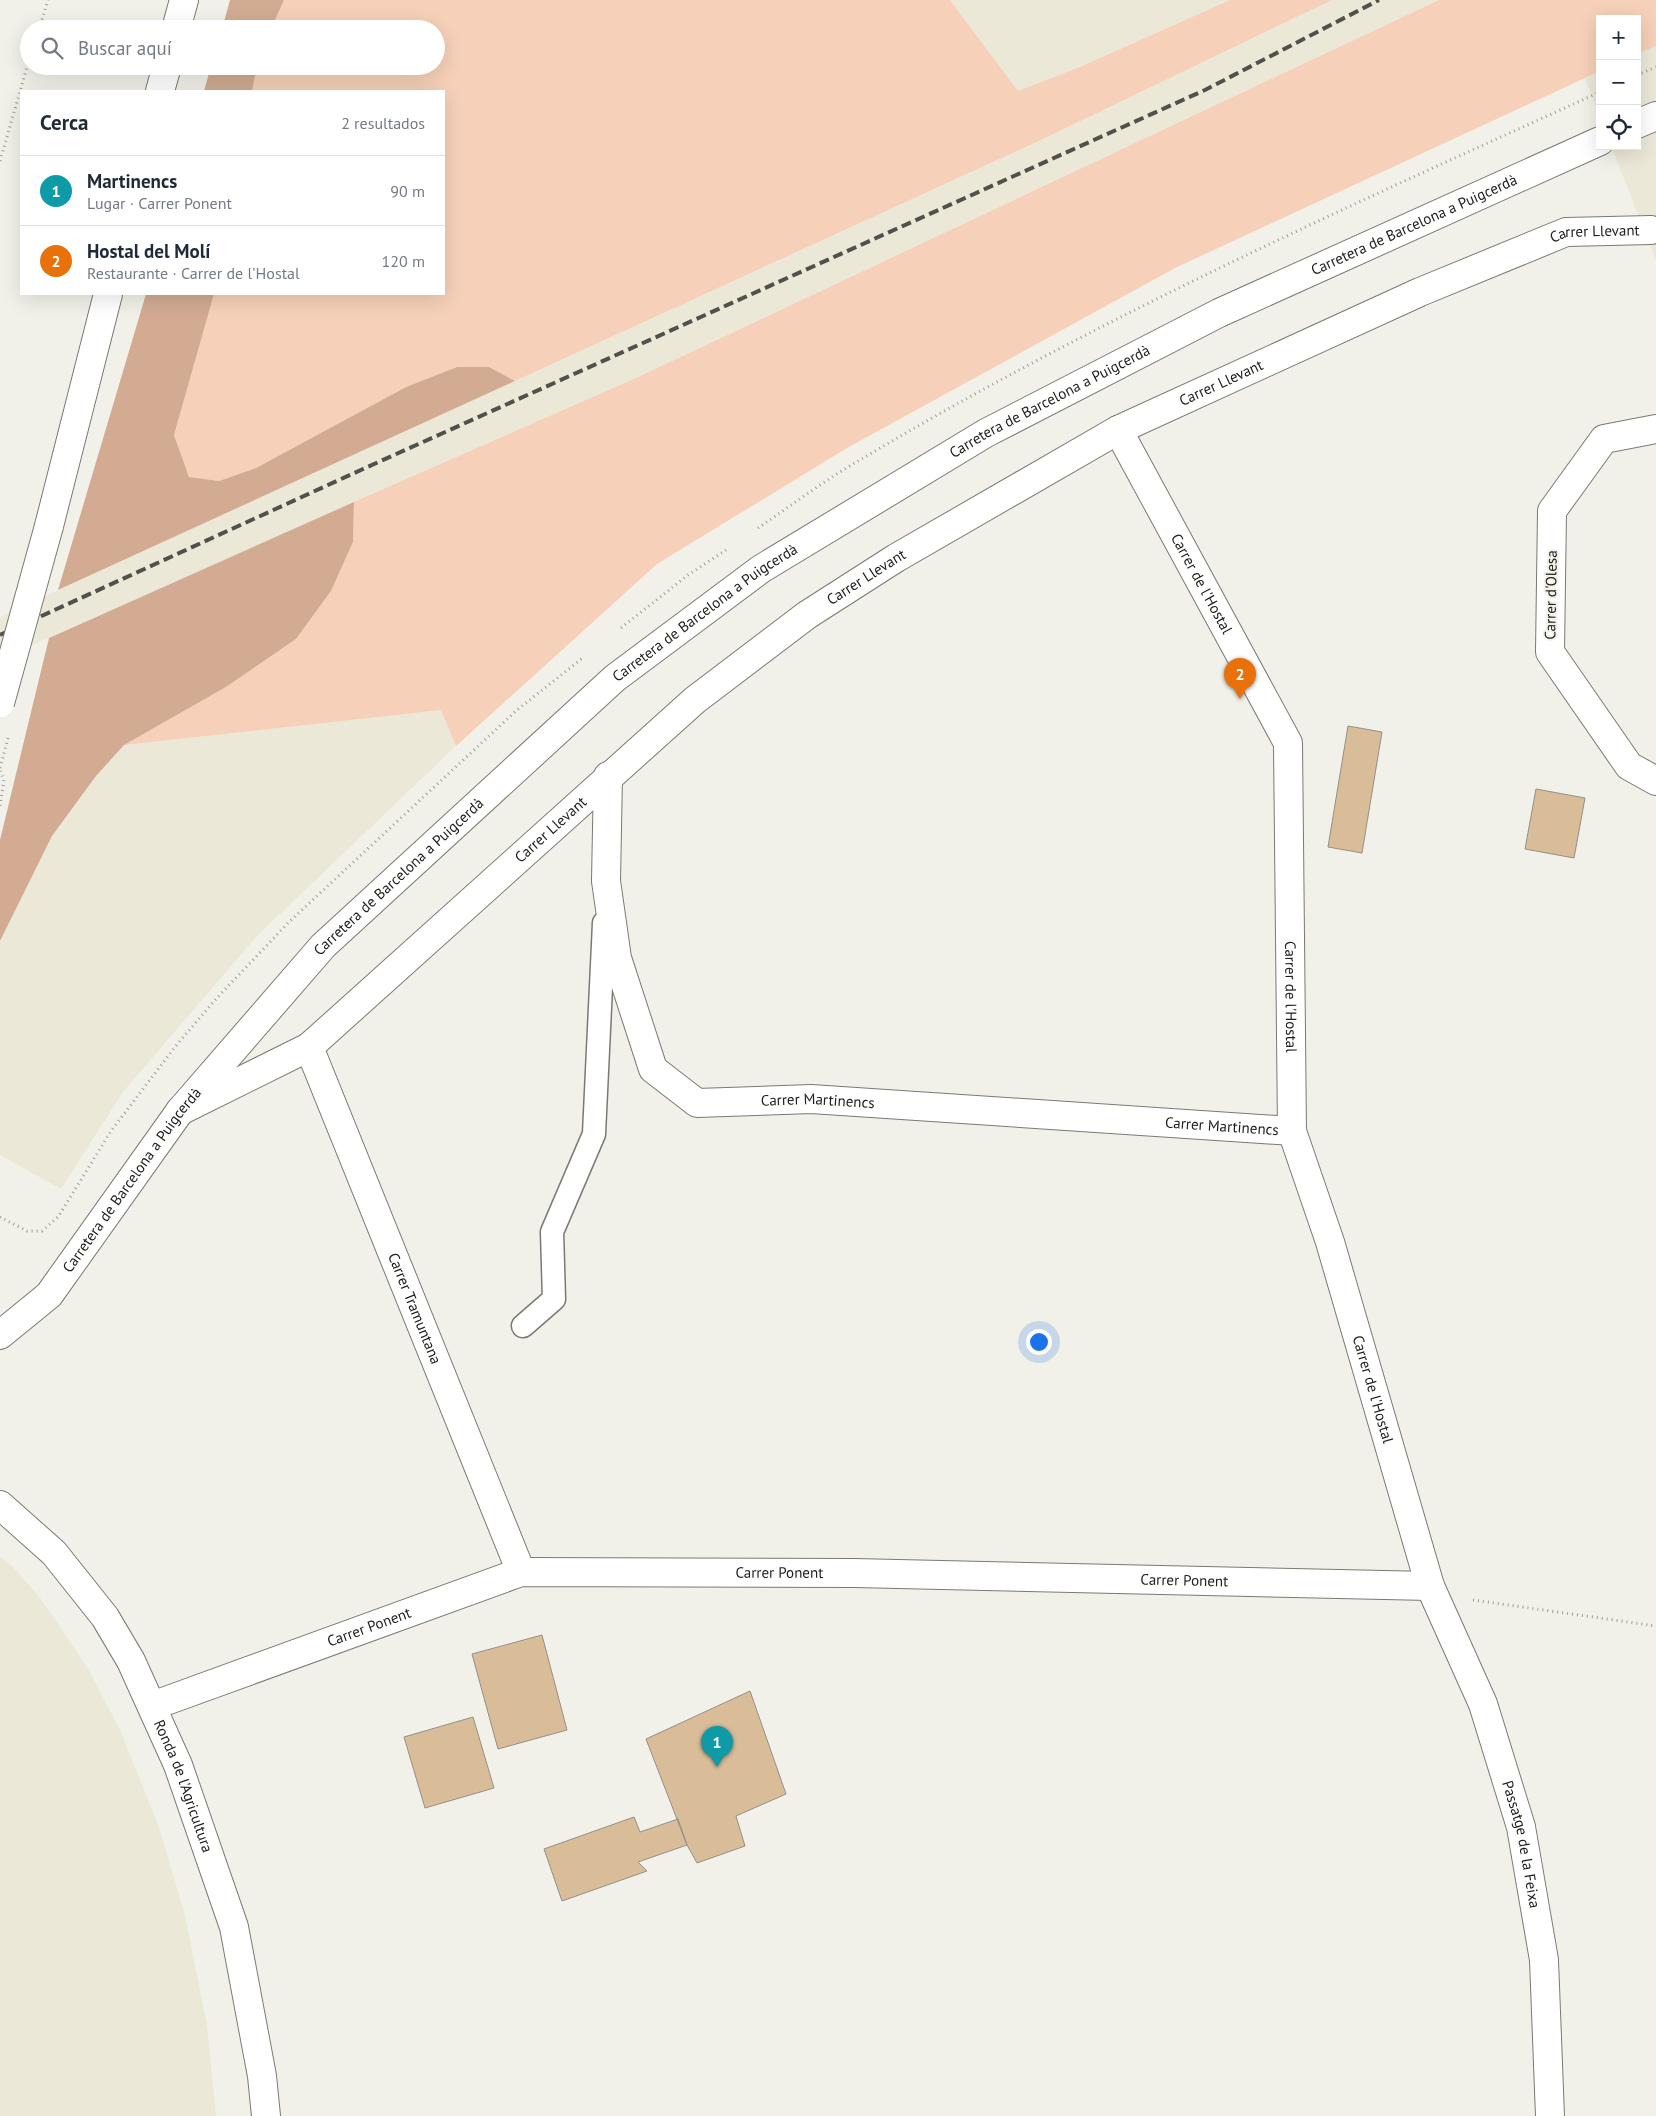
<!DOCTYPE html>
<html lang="es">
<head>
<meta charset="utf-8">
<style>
  :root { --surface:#fff; --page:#f2f2f3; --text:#1f2937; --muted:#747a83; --line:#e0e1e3; --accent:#1a73e8 }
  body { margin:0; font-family:"PT Sans",sans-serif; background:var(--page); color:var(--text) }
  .controls { position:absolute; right:15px; top:15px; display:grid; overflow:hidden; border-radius:0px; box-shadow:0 5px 20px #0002 }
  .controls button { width:45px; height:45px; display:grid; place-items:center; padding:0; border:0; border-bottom:1px solid var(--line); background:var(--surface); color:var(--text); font:25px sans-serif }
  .you { position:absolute; left:1038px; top:1341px; width:18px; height:18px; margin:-12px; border:4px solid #fff; border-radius:50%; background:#1a73e8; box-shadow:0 0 0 8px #1a73e833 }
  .badge { display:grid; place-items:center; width:32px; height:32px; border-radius:50%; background:var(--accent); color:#fff; font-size:16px; font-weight:700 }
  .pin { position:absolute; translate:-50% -41px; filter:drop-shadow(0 1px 2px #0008) }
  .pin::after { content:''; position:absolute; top:26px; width:18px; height:15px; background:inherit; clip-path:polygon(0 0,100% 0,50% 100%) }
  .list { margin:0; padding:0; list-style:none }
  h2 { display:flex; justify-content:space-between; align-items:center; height:65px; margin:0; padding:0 20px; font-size:21px }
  h2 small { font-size:16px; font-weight:400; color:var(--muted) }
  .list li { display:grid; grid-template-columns:32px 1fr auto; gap:15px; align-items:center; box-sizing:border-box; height:70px; padding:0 20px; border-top:1px solid var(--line) }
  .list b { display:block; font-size:19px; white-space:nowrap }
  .list p { margin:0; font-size:16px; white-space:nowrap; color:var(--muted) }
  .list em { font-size:16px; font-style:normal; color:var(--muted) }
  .icon { flex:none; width:28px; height:28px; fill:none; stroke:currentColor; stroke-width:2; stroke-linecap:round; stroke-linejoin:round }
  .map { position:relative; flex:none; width:1656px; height:2116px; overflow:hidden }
  .search { position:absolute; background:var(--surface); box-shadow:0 5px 20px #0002; left:20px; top:20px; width:425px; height:55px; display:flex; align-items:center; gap:12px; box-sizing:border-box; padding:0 18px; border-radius:28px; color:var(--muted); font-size:19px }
  .panel { position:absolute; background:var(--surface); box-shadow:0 5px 20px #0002; left:20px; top:90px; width:425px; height:205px; border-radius:0px }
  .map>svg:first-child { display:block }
  .built { fill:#ebe8d8 }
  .green { fill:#f6d0b8 }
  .forest { fill:#d2ab92 }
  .building { fill:#d9bd99; stroke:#948f89 }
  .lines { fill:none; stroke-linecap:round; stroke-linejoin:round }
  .lane-casing { stroke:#7b7972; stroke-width:25 }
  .street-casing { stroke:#7b7972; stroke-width:30 }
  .secondary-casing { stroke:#7b7972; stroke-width:30 }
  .path { stroke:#9e9d97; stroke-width:3; stroke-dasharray:1 4; stroke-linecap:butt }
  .lane { stroke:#fff; stroke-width:22 }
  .street { stroke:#fff; stroke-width:28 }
  .secondary { stroke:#fff; stroke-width:28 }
  .rail { stroke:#51504c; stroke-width:4; stroke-dasharray:10 5; stroke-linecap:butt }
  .secondary-bridge-casing { stroke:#7b7972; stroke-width:30; stroke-linecap:butt }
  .secondary-bridge { stroke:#fff; stroke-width:28 }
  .labels { text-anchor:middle; stroke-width:4; stroke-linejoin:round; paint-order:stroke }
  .street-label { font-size:15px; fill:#21201d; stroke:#f2f1e9 }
</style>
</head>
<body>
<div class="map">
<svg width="1656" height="2116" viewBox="0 0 1656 2116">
  <rect width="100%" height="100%" fill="#f2f1e9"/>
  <path class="built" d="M 950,0 L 1230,0 L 1082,66 L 1018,91 Z
    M 1332,0 L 1439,0 L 636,378 L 0,659 L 0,617 L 1041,140 Z
    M 1656,46 L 1656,260 L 1611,146 L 1637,146 L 1637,54 Z
    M 1600,71 L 1600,117 L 1585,78 Z
    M 441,710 L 456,746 L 258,935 L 123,1092 L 61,1189 L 0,1155 L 0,941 L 52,836 L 96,776 L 124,745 Z
    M 0,1557 L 12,1566 L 41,1599 L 87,1667 L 120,1730 L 158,1824 L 185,1915 L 207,2026 L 216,2116 L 0,2116 Z"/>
  <path class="green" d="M 284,0 L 950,0 L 1018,91 L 1082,66 L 1230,0 L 1332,0 L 1041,140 L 515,381 L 489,367 L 457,367 L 406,387 L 256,468 L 219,481 L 189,477 L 174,435 L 214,294 L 444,294 L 444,91 L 252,91 L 257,66 L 436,66 L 436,29 L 271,29 Z
    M 1439,0 L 1656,0 L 1656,46 L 1637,54 L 1637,19 L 1600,19 L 1600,71 L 1177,267 L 847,448 L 657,564 L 456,746 L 441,710 L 124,745 L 226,687 L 296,639 L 331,591 L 353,542 L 354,502 L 636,378 Z"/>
  <path class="forest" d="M 230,0 L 284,0 L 271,29 L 222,29 Z
    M 211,66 L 257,66 L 252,91 L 204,91 Z
    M 146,294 L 214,294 L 174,435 L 189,477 L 219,481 L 256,468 L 406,387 L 457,367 L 489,367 L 515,381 L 58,590 Z
    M 354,502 L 353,542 L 331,591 L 296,639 L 226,687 L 124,745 L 96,776 L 52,836 L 0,941 L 0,840 L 49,638 Z"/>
  <path class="building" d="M 1348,726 L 1382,732 L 1362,853 L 1328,847 Z
    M 1536,789 L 1585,798 L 1574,858 L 1525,849 Z
    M 542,1635 L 567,1730 L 498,1749 L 472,1654 Z
    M 750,1691 L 786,1794 L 736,1816 L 745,1846 L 697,1863 L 687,1845 L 646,1739 Z
    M 473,1717 L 494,1788 L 425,1808 L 404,1737 Z
    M 634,1817 L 640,1832 L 678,1819 L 687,1845 L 638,1862 L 647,1871 L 562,1901 L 544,1849 Z"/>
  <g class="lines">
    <defs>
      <path id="lane" d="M 523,1326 L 554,1299 L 552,1232 L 594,1134 L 604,923"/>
      <g id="street">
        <path d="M 1656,429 L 1604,439 L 1552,511 L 1550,652 L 1629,766 L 1656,781"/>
        <path id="s1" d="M 1118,430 L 1288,743 L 1292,1131 L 1330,1242 L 1430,1586 L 1483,1704 L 1521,1827 L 1544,1960 L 1550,2116"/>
        <path id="s2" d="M 608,776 L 606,881 L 617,958 L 653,1069 L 697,1103 L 811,1099 L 1292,1131"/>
        <path id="s3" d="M 309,1047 L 521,1572"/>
        <path id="s4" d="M 180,1111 L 309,1047 L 695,700 L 807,615 L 896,558 L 1118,430 L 1420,292 L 1566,232 L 1651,230"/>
        <path id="s5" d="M 0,1505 L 54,1553 L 105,1617 L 131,1661 L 178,1765 L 234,1927 L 262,2076 L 266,2116"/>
        <path id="s6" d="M 152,1706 L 521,1572 L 854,1573 L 1430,1586"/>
      </g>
      <g id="secondary">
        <path d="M 176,29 L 184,0"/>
        <path d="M 160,91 L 167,66"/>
        <path d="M 1637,124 L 1656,116"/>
        <path d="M 49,526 L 108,294"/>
        <path id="s7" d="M 0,1335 L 49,1295 L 180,1111 L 323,946 L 615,678 L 761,569 L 986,433 L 1219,313 L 1600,141"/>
      </g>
    </defs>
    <use href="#lane" class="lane-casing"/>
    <use href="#street" class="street-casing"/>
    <use href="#secondary" class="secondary-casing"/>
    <path class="path" d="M 39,29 L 48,0
      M 1637,75 L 1656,67
      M 0,161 L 29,60
      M 758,528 C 793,504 828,478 865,457 C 1100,317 1351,205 1600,92
      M 621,628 L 688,575 L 726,550
      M 0,768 L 9,735
      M 0,771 L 4,780 L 0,806
      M 0,1217 L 27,1231 L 42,1231 L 58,1217 L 111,1131 L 175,1047 L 215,1000 L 289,922 L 517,710 L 584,657
      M 1473,1600 L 1656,1626"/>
    <use href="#lane" class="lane"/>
    <use href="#street" class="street"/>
    <use href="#secondary" class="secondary"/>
    <path class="rail" d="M 0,635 L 363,469 L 1205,90 L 1379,0"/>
    <defs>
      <path id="secondary-bridge" d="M 0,703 L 49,526"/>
    </defs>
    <use href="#secondary-bridge" class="secondary-bridge-casing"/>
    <use href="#secondary-bridge" class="secondary-bridge"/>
  </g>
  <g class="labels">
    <g class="street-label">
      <text dy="5" stroke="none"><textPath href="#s7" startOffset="1825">Carretera de Barcelona a Puigcerdà</textPath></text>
      <text dy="5" stroke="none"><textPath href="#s4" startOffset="1684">Carrer Llevant</textPath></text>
      <text dy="5" stroke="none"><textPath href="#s4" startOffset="1279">Carrer Llevant</textPath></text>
      <text dy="5" stroke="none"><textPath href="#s7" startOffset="1420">Carretera de Barcelona a Puigcerdà</textPath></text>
      <text dy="5" stroke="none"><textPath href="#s4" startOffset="874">Carrer Llevant</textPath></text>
      <text dy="5" stroke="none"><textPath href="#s1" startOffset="175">Carrer de l'Hostal</textPath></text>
      <text transform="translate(1551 595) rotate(-89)" y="5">Carrer d'Olesa</text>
      <text dy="5" stroke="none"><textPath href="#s7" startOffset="1015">Carretera de Barcelona a Puigcerdà</textPath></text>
      <text dy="5" stroke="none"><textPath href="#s4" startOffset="469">Carrer Llevant</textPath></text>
      <text dy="5" stroke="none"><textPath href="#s7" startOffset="610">Carretera de Barcelona a Puigcerdà</textPath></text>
      <text dy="5" stroke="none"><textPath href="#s1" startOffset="610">Carrer de l'Hostal</textPath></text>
      <text dy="5" stroke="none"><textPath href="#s2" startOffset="476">Carrer Martinencs</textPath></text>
      <text dy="5" stroke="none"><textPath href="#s2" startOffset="881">Carrer Martinencs</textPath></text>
      <text dy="5" stroke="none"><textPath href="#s7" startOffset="205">Carretera de Barcelona a Puigcerdà</textPath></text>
      <text dy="5" stroke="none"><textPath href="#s3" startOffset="282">Carrer Tramuntana</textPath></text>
      <text dy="5" stroke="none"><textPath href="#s1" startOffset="1015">Carrer de l'Hostal</textPath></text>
      <text dy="5" stroke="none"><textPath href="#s6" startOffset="651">Carrer Ponent</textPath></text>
      <text dy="5" stroke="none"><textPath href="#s6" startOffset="1056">Carrer Ponent</textPath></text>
      <text dy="5" stroke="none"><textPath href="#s6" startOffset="231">Carrer Ponent</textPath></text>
      <text dy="5" stroke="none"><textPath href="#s5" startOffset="341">Ronda de l'Agricultura</textPath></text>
      <text dy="5" stroke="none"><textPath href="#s1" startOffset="1495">Passatge de la Feixa</textPath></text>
    </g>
  </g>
</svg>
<div class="controls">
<button>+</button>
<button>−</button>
<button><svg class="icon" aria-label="locate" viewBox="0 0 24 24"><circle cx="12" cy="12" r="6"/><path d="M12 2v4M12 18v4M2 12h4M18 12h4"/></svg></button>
</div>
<div class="you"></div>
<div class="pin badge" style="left:717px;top:1767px;background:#0f9aa8">1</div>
<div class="pin badge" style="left:1240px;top:699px;background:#e8710a">2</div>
<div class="search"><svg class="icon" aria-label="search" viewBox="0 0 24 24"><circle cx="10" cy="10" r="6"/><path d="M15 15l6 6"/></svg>Buscar aquí</div>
<section class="panel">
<h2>Cerca<small>2 resultados</small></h2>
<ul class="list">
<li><span class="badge" style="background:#0f9aa8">1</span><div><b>Martinencs</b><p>Lugar · Carrer Ponent</p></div><em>90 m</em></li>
<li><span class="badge" style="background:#e8710a">2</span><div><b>Hostal del Molí</b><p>Restaurante · Carrer de l'Hostal</p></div><em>120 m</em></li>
</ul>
</section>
</div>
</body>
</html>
